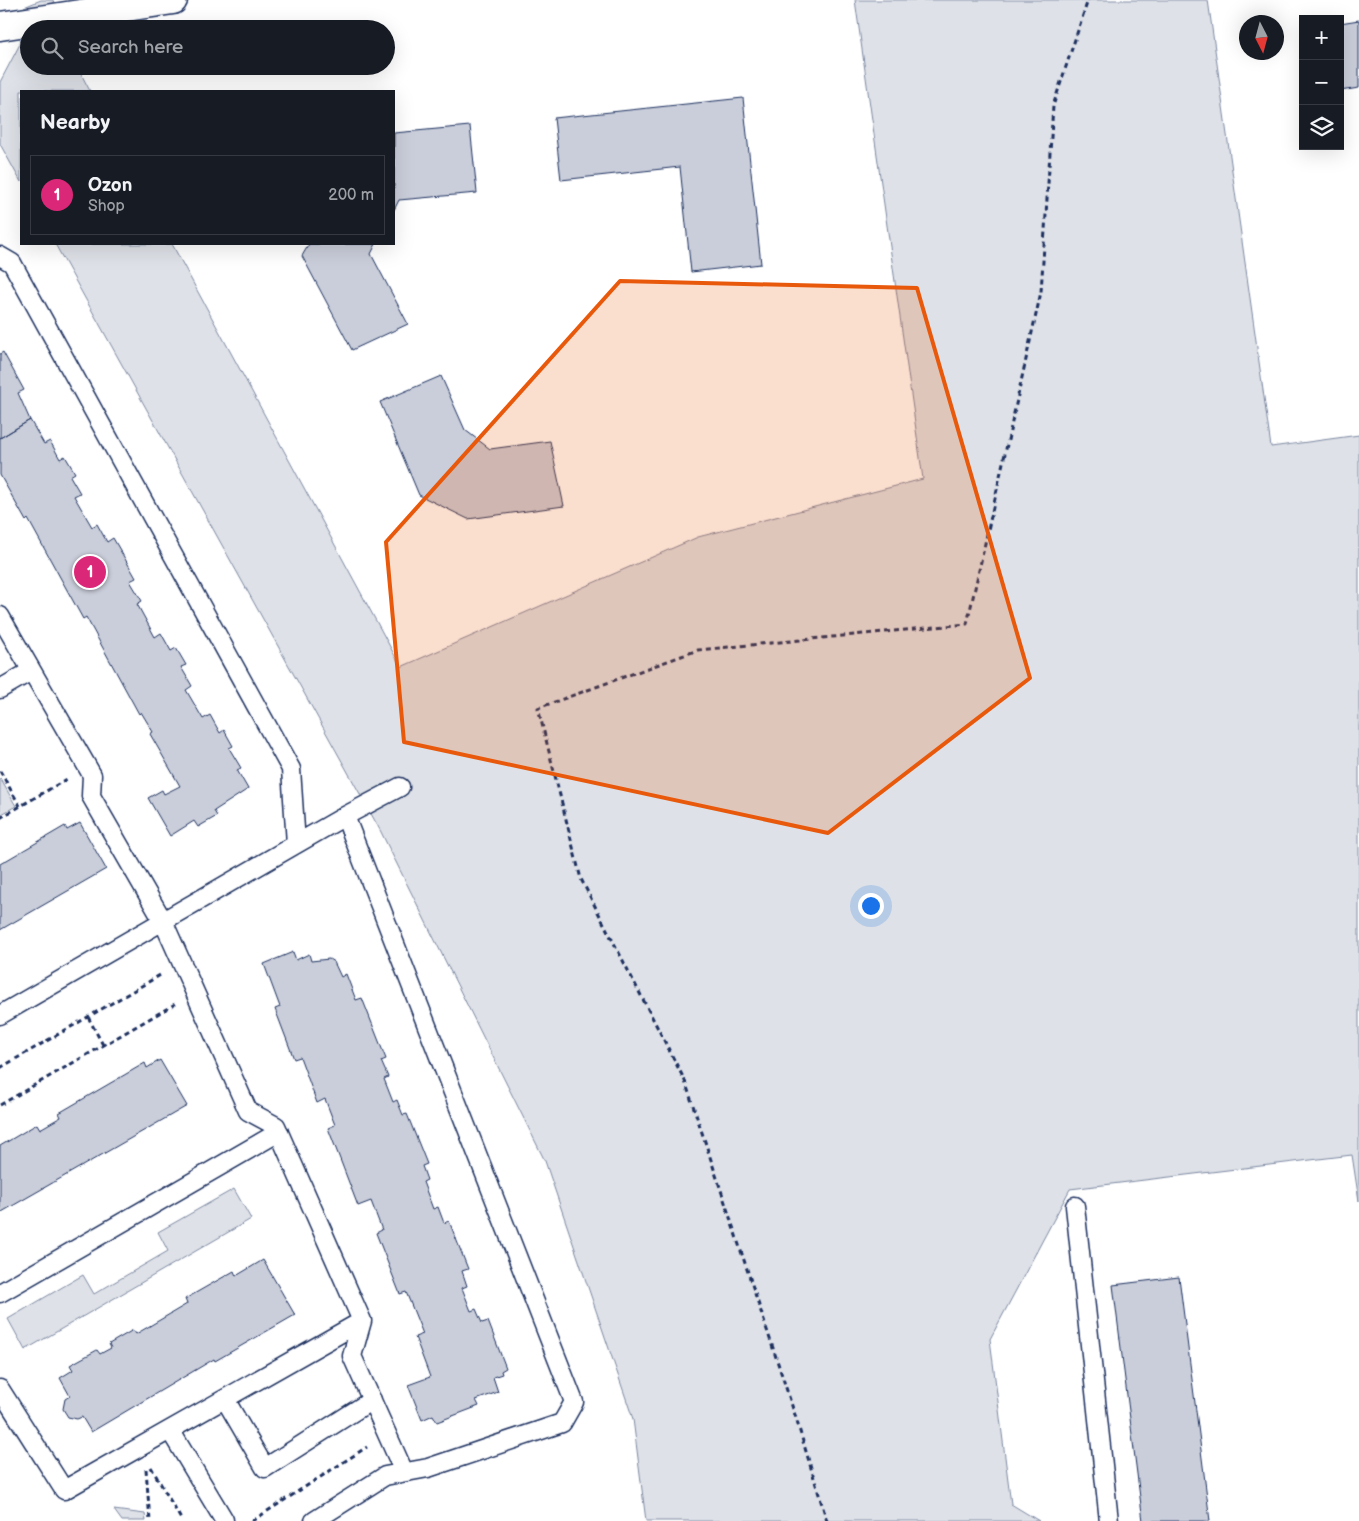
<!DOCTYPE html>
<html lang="en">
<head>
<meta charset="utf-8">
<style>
  :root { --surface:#171b24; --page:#242831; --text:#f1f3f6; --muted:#9ea1a6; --line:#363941; --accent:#db2777 }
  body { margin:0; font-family:"Balsamiq Sans",sans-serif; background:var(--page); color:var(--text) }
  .controls { position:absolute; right:15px; top:15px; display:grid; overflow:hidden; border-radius:0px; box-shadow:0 5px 20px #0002 }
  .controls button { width:45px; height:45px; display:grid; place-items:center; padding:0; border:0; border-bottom:1px solid var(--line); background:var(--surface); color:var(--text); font:25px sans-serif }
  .compass { position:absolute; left:1239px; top:15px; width:45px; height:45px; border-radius:50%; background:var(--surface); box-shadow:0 5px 20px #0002; rotate:174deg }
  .you { position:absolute; left:870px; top:905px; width:18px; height:18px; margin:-12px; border:4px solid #fff; border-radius:50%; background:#1a73e8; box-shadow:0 0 0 8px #1a73e833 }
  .badge { display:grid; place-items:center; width:32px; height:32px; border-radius:50%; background:var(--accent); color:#fff; font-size:16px; font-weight:700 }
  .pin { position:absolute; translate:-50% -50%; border:2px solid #fff; box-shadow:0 1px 5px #0006 }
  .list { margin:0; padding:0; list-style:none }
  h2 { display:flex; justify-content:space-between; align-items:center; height:65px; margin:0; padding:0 20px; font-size:21px }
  h2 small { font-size:16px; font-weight:400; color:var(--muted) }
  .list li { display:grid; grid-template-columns:32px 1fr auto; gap:15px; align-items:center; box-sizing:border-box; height:80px; margin:0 10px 10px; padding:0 10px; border:1px solid var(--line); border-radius:0px }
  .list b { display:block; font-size:19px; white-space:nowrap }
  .list p { margin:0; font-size:16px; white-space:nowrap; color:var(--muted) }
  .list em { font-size:16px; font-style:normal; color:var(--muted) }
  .icon { flex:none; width:28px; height:28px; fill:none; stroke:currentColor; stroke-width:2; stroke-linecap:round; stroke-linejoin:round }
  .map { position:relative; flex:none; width:1359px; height:1521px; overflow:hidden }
  .search { position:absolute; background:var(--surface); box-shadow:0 5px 20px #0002; left:20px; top:20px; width:375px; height:55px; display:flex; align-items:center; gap:12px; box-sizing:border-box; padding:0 18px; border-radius:28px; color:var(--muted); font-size:19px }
  .panel { position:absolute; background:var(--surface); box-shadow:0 5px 20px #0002; left:20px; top:90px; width:375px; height:155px; border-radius:0px }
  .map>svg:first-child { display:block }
  .green { fill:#dee1e7; stroke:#7c88a2 }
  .building { fill:#caceda; stroke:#1b2f5e }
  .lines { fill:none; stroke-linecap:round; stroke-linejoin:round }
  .service-casing { stroke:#1b2f5e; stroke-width:21 }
  .minor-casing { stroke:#1b2f5e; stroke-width:31 }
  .path { stroke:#1b2f5e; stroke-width:3; stroke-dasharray:5 4; stroke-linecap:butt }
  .service { stroke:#fff; stroke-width:18 }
  .minor { stroke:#fff; stroke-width:28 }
  .marked { fill:#e8590c; fill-opacity:0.2; stroke:#e8590c; stroke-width:4; stroke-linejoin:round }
</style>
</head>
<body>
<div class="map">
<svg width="1359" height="1521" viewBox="0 0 1359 1521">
  <rect width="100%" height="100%" fill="#fff"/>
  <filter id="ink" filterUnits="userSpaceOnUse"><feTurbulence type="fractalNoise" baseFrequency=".02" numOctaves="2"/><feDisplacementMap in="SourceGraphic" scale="10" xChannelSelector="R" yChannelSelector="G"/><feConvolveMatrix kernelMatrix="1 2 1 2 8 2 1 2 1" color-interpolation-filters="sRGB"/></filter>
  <g filter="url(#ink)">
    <path class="green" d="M 41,0 L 53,0 L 62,29 L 29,29 L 29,66 L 77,66 L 90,91 L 21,91 L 21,182 L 0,144 L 0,82 L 20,44 L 24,7 Z
      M 855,0 L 1208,0 L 1271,447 L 1359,435 L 1359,1201 L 1352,1155 L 1070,1189 L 990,1339 L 1011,1504 L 1039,1521 L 646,1521 L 633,1419 L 545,1161 L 380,830 L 55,244 L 172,244 L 401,667 L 698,537 L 923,479 Z
      M 0,778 L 16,806 L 0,815 Z
      M 234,1189 L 251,1219 L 25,1350 L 8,1319 L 83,1275 L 94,1294 L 168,1251 L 158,1232 Z
      M 114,1510 L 145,1514 L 146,1521 L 122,1521 Z"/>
    <path class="building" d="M 1359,20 L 1359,88 L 1340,91 L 1340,23 Z
      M 743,98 L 761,264 L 691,272 L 680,167 L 561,180 L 554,118 Z
      M 470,126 L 477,193 L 399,200 L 394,210 L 394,133 Z
      M 309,244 L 376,244 L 371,254 L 408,324 L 352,350 L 302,256 Z
      M 3,352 L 24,390 L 18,393 L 30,420 L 0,438 L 0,354 Z
      M 441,376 L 465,430 L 490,449 L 550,441 L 564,506 L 468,519 L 419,495 L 380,402 Z
      M 30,420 L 44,444 L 50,441 L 60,459 L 65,456 L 75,473 L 70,476 L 80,493 L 74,496 L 92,527 L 97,524 L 107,542 L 113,538 L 136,578 L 130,581 L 142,601 L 137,604 L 155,637 L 161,633 L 171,651 L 176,648 L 186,665 L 181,667 L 192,686 L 186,690 L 203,719 L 210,715 L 220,733 L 224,730 L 233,746 L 229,748 L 241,768 L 237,770 L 248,789 L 214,811 L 217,816 L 198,827 L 194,821 L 170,836 L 148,798 L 162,790 L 164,794 L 180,786 L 150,734 L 153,732 L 141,712 L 139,714 L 86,617 L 83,619 L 28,519 L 26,521 L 0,475 L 0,438 Z
      M 80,823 L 106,869 L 0,930 L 0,864 L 65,826 L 67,830 Z
      M 293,952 L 296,960 L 309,954 L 311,961 L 329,959 L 334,962 L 341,977 L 346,974 L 356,1000 L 362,998 L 386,1059 L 381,1061 L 388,1077 L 384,1079 L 393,1102 L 397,1100 L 403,1115 L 407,1114 L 427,1164 L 422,1166 L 427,1180 L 423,1182 L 433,1209 L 438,1207 L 444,1223 L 449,1221 L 468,1269 L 462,1271 L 467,1286 L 462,1288 L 471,1311 L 476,1309 L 482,1323 L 488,1321 L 506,1368 L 501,1371 L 502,1374 L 493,1377 L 498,1392 L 476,1400 L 479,1406 L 437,1422 L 433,1415 L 422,1420 L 408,1385 L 430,1377 L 415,1337 L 423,1334 L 406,1292 L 400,1294 L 376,1233 L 382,1230 L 371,1201 L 358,1206 L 328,1128 L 335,1125 L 325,1099 L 317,1103 L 300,1057 L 294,1059 L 275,1009 L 280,1007 L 264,964 Z
      M 160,1060 L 187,1106 L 0,1213 L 0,1146 L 37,1124 L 40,1129 L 61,1117 L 59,1113 L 145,1063 L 147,1068 Z
      M 263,1260 L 295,1315 L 215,1361 L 214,1359 L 91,1432 L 82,1417 L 77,1419 L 68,1417 L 63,1409 L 65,1399 L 70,1396 L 60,1378 L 73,1370 L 70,1365 L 97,1350 L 100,1354 L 111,1348 L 109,1344 L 133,1330 L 136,1334 L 187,1304 L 185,1299 L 234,1271 L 236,1276 Z
      M 1179,1277 L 1210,1521 L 1143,1521 L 1113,1285 Z"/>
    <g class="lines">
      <defs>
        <path id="service" d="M 0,256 L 12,263 L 291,769 L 296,844
          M 0,616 L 92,775 L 91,796 L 163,921 L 248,1111 L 276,1126 L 362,1321 L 352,1356 L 404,1472
          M 0,689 L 31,671
          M 0,1015 L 345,816 L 400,787
          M 1075,1206 L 1109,1521
          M 0,1293 L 279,1132
          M 0,1389 L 64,1490 L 362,1321
          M 225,1399 L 265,1468 L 372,1400
          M 170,1430 L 224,1520
          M 314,1521 L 385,1476 L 428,1468 L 562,1423 L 574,1402 L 345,816"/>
        <path id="minor" d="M 0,26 L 173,0"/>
      </defs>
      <use href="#service" class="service-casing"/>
      <use href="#minor" class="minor-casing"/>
      <path class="path" d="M 0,771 L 20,806
        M 0,818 L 67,779
        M 88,1017 L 103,1045
        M 0,1068 L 162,974
        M 0,1105 L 175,1004
        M 151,1467 L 182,1521
        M 146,1469 L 150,1521
        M 252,1521 L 367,1447
        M 827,1521 L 795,1415 L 685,1081 L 581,879 L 538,708 L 698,650 L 967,624 L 1041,292 L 1053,106 L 1088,0"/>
      <use href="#service" class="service"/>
      <use href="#minor" class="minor"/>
    </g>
  </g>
  <path class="marked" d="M 620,281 L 917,288 L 1030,678 L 828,833 L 404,742 L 386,542 Z"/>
</svg>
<div class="controls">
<button>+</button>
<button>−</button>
<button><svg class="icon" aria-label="layers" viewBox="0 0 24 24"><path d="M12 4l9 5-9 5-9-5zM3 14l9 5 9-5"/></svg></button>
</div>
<svg class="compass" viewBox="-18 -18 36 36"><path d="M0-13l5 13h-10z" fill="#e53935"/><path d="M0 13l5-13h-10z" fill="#9ea1a6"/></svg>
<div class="you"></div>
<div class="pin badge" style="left:90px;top:572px">1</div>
<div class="search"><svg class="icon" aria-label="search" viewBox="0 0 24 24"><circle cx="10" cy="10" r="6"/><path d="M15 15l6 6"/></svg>Search here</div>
<section class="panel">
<h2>Nearby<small></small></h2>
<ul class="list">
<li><span class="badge">1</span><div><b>Ozon</b><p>Shop</p></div><em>200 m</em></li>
</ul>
</section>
</div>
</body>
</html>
